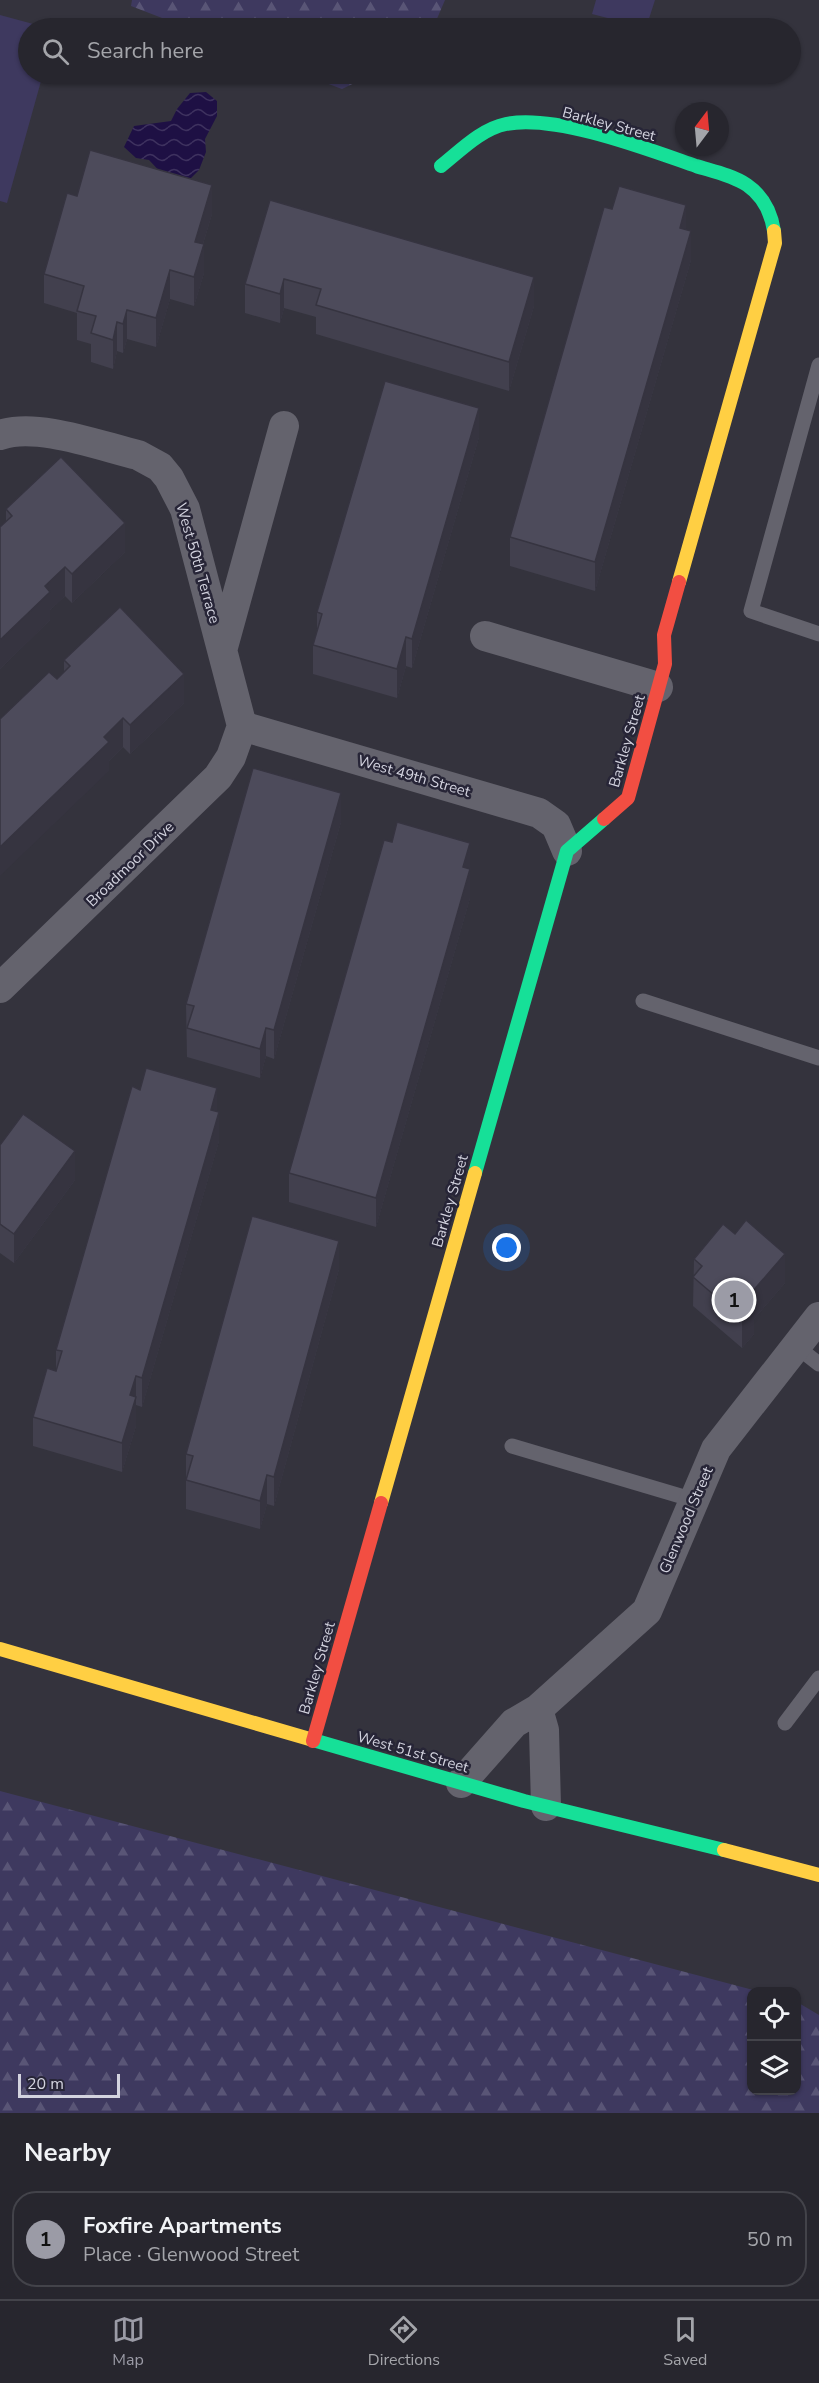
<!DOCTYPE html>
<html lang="en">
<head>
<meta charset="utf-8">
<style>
  :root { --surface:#27262e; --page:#2f2e36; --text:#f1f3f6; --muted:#a4a5aa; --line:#43434a; --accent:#9b9ba6 }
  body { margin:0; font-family:"Nunito Sans",sans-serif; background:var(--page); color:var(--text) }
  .controls { position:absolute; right:18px; bottom:18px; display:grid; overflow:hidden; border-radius:12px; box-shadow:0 2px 4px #0004 }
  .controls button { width:54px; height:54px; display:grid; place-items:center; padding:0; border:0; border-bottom:2px solid var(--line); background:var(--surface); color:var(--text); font:30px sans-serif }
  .compass { position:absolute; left:675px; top:102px; width:54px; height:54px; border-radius:50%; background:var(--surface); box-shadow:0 2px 4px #0004; rotate:16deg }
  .scale { position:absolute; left:18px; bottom:15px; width:102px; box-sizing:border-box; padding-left:6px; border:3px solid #d3d3df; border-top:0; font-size:16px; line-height:21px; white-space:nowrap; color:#d3d3df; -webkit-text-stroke:4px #272537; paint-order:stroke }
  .you { position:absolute; left:507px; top:1248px; width:21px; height:21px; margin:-15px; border:4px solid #fff; border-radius:50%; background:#1a73e8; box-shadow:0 0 0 9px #1a73e833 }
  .badge { display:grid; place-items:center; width:39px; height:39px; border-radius:50%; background:var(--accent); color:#111; font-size:20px; font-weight:700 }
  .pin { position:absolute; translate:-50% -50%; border:3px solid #fff; box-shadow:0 2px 6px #0006 }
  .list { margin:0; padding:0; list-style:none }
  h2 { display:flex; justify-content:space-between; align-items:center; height:78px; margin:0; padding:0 24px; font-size:26px }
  h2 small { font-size:20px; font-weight:400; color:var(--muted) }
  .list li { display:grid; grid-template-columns:39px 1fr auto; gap:18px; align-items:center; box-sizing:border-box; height:96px; margin:0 12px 12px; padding:0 12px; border:2px solid var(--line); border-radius:24px }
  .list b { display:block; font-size:22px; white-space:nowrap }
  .list p { margin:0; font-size:20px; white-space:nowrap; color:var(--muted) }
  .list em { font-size:20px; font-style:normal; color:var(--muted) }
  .icon { flex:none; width:33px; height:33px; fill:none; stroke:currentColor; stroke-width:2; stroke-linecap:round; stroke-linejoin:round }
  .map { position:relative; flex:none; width:819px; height:2113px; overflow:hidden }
  .search { position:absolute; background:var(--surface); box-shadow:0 2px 4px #0004; left:18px; right:18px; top:18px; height:66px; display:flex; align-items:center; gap:15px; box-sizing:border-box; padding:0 21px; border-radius:33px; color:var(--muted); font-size:22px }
  .sheet { height:186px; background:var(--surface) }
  nav { display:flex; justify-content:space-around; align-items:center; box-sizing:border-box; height:84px; border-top:2px solid var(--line); background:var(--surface); font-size:16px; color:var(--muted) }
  nav a { display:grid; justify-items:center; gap:3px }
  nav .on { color:var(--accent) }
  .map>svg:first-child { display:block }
  .forest { fill:url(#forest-firs) }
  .garden { fill:#3e395f }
  .water { fill:url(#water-waves) }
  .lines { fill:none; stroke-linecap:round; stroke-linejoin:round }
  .lane { stroke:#64636d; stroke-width:15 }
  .street { stroke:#64636d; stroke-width:30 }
  .fast { stroke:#16e098; stroke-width:14 }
  .slow { stroke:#ffcf43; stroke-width:14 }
  .jam { stroke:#f24e42; stroke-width:14 }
  .wall { fill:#42404e }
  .shaded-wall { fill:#363440 }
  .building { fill:#4d4b5b; stroke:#363440; stroke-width:1.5 }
  .labels { text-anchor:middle; stroke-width:5; stroke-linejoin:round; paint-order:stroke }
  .street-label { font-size:15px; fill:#d3d3df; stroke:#272537 }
</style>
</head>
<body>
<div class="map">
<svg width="819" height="2113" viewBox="0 0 819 2113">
  <defs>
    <pattern id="forest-firs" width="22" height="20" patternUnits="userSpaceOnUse" patternTransform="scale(1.5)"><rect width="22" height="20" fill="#3e395f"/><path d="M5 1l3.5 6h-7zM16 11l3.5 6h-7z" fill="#595576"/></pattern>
    <pattern id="water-waves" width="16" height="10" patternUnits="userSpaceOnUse" patternTransform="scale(1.5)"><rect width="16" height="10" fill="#1e1044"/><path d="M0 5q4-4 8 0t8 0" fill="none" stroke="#3e325f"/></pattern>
  </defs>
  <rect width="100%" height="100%" fill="#34333d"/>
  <path class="forest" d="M 132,0 L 445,0 L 433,28 L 188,28 L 131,6 Z
    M 302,74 L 373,74 L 342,89 Z
    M 0,1791 L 757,1991 L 752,1992 L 752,2090 L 796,2090 L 797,2002 L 819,2015 L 819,2113 L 0,2113 Z"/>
  <path class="garden" d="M 596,0 L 655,0 L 646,28 L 592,14 Z
    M 0,15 L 48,28 L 28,28 L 28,74 L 43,74 L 7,203 L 0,201 Z"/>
  <path class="water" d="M 206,92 L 217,101 L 217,116 L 205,139 L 206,152 L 199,170 L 190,179 L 165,177 L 149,160 L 136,158 L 124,147 L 134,126 L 171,121 L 177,109 L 190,93 Z"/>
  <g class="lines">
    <path class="lane" d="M 819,365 L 751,611 L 819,634
      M 643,1001 L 819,1058
      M 796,1346 L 819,1364
      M 512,1446 L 694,1500
      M 785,1723 L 819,1678"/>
    <path class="street" d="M 0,435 C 37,422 100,446 138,455 L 160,467 L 169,478 L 185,509 L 242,726
      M 485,636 L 658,687
      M 223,647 L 284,426
      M 242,726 L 539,813 L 556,825 L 567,851
      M 0,988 L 218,777 L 231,757 L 242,726
      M 538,1709 L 544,1730 L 546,1806
      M 461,1783 L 514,1723 L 538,1709 L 647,1611 L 716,1449 L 819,1317"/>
    <path class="fast" d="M 441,166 C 460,151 481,129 506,124 C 556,114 647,149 696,166 C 712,171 732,175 747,185 C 763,196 771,212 774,231
      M 475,1173 L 567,851 L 604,819
      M 313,1740 L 524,1801 L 724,1850"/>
    <path class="slow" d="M 679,582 L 775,243 L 774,231
      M 381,1503 L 475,1173
      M 0,1649 L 313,1740
      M 724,1850 L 819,1875"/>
    <path class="jam" d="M 604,819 L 628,798 L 665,664 L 664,635 L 679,582
      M 313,1741 L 381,1503"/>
  </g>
  <path class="wall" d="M 77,196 L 212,214 L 203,244 L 204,273 L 194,306 L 170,299 L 156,347 L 127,339 L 123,353 L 117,351 L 113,369 L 91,362 L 91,344 L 77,340 L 77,313 L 44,303 L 44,274 Z
    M 270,200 L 534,306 L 509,391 L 316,334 L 316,317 L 284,308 L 280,323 L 245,313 L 245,284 Z
    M 686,229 L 691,260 L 595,591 L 510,566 L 510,537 Z
    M 479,437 L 412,668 L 406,666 L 397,698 L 313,674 L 313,645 L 317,632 L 317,612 Z
    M 6,509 L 125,552 L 72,603 L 65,596 L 50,610 L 50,620 L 0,669 L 0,527 L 6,521 Z
    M 64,660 L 184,703 L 130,754 L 123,747 L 109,761 L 109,771 L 57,679 L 64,672 Z
    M 341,822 L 274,1059 L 266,1056 L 260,1078 L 187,1057 L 186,1004 Z
    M 392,842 L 470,843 L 470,898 L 376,1227 L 289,1202 L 289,1173 Z
    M 140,1090 L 217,1112 L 219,1141 L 142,1407 L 136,1405 L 136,1426 L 122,1472 L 33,1446 L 33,1417 L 56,1371 L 56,1350 Z
    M 0,1145 L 75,1180 L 14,1263 L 0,1253 Z
    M 694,1259 L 785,1283 L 754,1319 L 754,1334 L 742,1348 L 693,1306 Z
    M 339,1269 L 274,1506 L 267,1504 L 260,1529 L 186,1509 L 186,1454 Z"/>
  <path class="shaded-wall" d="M 212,185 L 212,214 L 195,270 L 195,242 Z
    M 686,205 L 686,234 L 680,228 Z
    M 691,231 L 691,260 L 595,591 L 595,562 Z
    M 204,244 L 204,273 L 194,306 L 194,277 Z
    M 170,270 L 170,299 L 156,347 L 156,318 Z
    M 534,277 L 534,306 L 509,391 L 509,362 Z
    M 284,279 L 284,308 L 280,323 L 280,294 Z
    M 127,310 L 127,339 L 123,353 L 123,324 Z
    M 117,322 L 117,351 L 113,369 L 113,340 Z
    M 479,408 L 479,437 L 412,668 L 412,639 Z
    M 125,523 L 125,552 L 72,603 L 72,574 Z
    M 65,567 L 65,596 L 50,610 L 50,620 L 0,669 L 0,640 L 45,586 Z
    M 406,637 L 406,666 L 397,698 L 397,669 Z
    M 184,674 L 184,703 L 130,754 L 130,725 Z
    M 123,718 L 123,747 L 109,761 L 109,771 L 0,876 L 0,847 L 104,737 Z
    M 341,793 L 341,822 L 274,1059 L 274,1030 Z
    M 470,843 L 470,898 L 376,1227 L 376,1198 Z
    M 266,1028 L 266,1056 L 260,1078 L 260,1049 Z
    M 217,1088 L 217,1117 L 211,1110 Z
    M 219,1112 L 219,1141 L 142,1407 L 142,1378 Z
    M 75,1151 L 75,1180 L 14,1263 L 14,1234 Z
    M 339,1241 L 339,1269 L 274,1506 L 274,1477 Z
    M 785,1254 L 785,1283 L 754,1319 L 754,1334 L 742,1348 L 742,1319 L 746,1299 Z
    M 136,1376 L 136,1426 L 122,1472 L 122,1443 L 130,1395 Z
    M 267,1475 L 267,1504 L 260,1529 L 260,1501 Z"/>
  <path class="building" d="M 90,150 L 212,185 L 195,242 L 204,244 L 194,277 L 170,270 L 156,318 L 127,310 L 123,324 L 117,322 L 113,340 L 91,333 L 96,316 L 77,311 L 84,286 L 44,274 L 67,193 L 77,196 Z
    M 619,186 L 686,205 L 680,228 L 691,231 L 595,562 L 510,537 L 604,207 L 612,209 Z
    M 270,200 L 534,277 L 509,362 L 316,305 L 321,289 L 284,279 L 280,294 L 245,284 Z
    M 385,381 L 479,408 L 412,639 L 406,637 L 397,669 L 313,645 L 322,614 L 317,612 Z
    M 61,457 L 125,523 L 72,574 L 65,567 L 45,586 L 50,592 L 0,640 L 0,527 L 12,516 L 6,509 Z
    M 120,607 L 184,674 L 130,725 L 123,718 L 104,737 L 109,742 L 0,847 L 0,719 L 49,672 L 57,679 L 70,666 L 64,660 Z
    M 253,768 L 341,793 L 274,1030 L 266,1028 L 260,1049 L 187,1028 L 194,1006 L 186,1004 Z
    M 397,822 L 470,843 L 463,867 L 470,869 L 376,1198 L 289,1173 L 384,840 L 392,842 Z
    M 146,1068 L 217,1088 L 211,1110 L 219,1112 L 142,1378 L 136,1376 L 130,1395 L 136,1397 L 122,1443 L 33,1417 L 47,1368 L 56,1371 L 62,1351 L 56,1350 L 132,1086 L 140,1090 Z
    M 23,1114 L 75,1151 L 14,1234 L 0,1224 L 0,1145 Z
    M 252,1216 L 339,1241 L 274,1477 L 267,1475 L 260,1501 L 186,1480 L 193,1456 L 186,1454 Z
    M 746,1220 L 785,1254 L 746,1299 L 754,1305 L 742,1319 L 693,1277 L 702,1266 L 694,1259 L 723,1224 L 735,1234 Z"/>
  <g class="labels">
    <g class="street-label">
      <text transform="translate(609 124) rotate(15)" y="5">Barkley Street</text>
      <text transform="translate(198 563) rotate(74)" y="5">West 50th Terrace</text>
      <text transform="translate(627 741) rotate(-74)" y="5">Barkley Street</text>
      <text transform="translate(414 776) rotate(16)" y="5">West 49th Street</text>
      <text transform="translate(130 864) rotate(-44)" y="5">Broadmoor Drive</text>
      <text transform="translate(450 1201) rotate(-74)" y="5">Barkley Street</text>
      <text transform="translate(686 1520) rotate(-67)" y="5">Glenwood Street</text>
      <text transform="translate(317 1668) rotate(-74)" y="5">Barkley Street</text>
      <text transform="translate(413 1752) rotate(16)" y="5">West 51st Street</text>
    </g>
  </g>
</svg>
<div class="controls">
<button><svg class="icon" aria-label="locate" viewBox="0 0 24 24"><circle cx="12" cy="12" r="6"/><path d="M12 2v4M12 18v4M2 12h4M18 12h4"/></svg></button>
<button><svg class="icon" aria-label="layers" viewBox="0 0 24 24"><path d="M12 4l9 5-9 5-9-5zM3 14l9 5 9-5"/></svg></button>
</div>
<svg class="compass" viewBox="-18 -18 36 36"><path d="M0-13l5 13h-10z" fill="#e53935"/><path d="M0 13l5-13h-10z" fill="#a4a5aa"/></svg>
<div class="scale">20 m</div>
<div class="you"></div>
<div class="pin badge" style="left:734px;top:1300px">1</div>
<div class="search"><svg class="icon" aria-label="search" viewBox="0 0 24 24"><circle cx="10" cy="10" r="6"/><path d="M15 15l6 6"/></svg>Search here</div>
</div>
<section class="sheet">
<h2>Nearby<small></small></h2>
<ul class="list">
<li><span class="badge">1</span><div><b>Foxfire Apartments</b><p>Place · Glenwood Street</p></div><em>50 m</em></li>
</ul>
</section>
<nav>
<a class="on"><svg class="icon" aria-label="map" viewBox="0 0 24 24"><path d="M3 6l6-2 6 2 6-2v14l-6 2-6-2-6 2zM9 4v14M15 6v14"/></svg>Map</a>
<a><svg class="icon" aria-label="directions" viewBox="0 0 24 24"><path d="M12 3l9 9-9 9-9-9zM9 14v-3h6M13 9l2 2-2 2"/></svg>Directions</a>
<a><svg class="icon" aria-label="saved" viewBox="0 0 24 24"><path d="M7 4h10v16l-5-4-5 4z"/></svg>Saved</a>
</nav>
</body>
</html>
